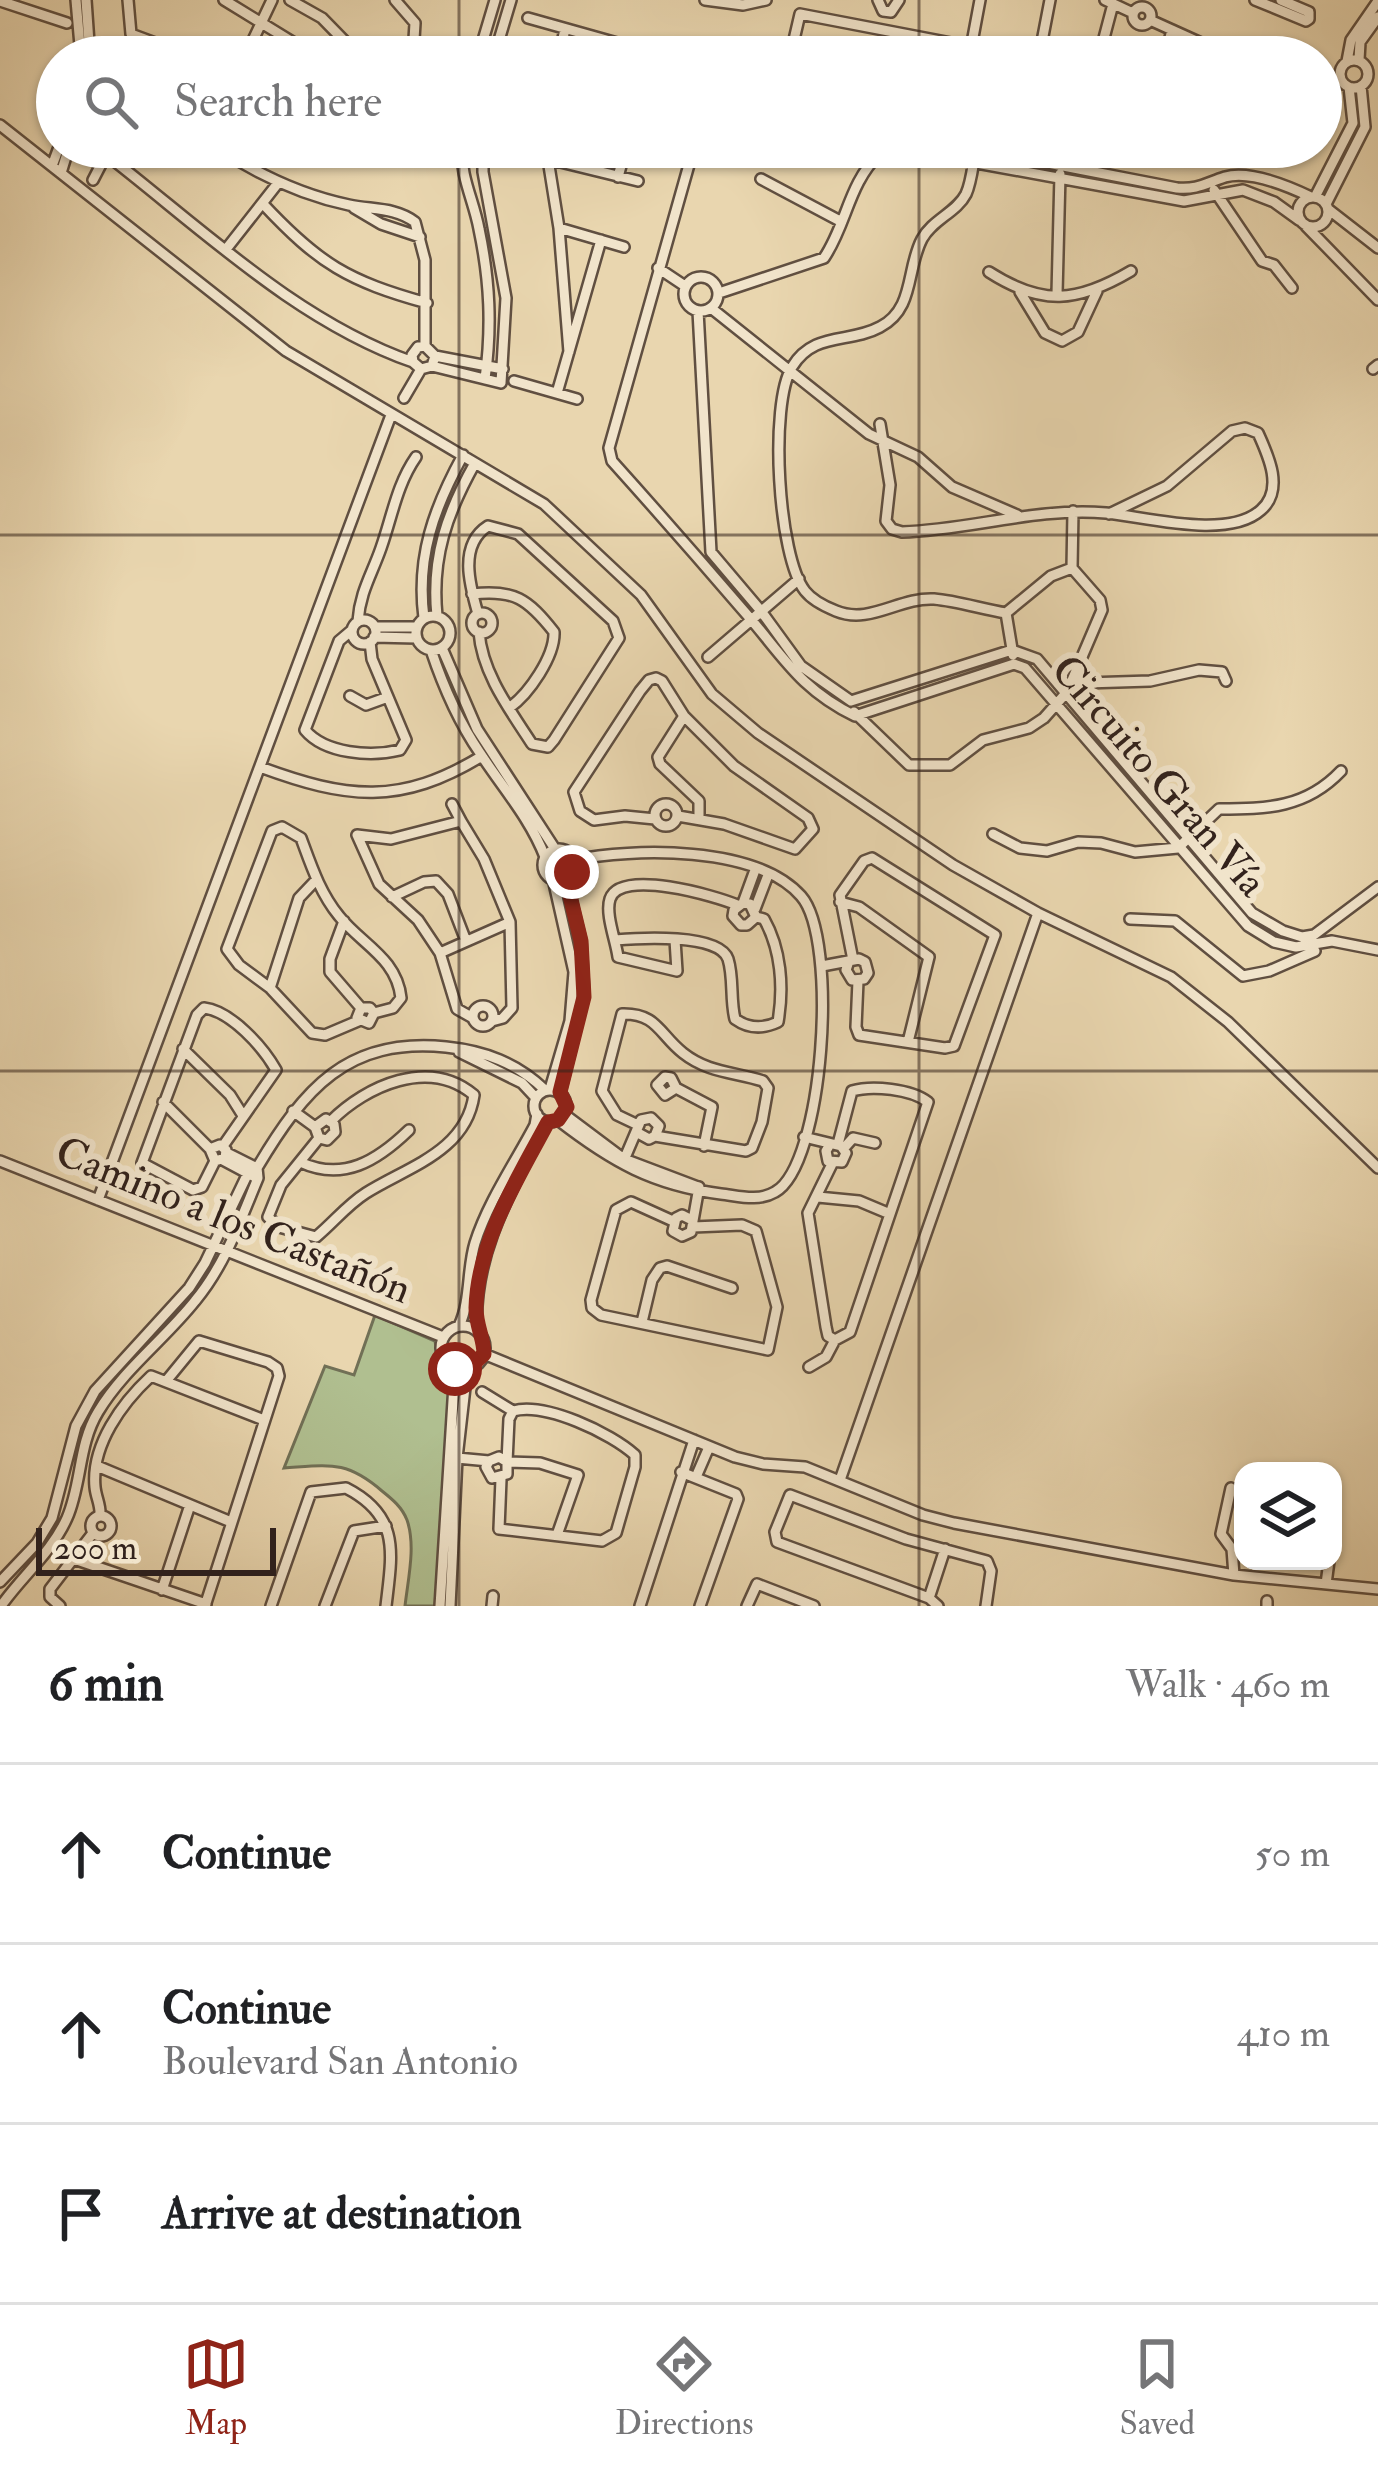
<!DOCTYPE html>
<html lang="en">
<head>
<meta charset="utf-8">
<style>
  :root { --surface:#fff; --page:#f2f2f2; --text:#202124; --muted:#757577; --line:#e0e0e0; --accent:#8f2418 }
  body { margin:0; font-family:"IM FELL Double Pica",serif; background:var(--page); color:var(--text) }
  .controls { position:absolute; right:36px; bottom:36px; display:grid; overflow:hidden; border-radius:24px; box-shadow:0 3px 9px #0004 }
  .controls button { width:108px; height:108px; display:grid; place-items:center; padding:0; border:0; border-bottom:3px solid var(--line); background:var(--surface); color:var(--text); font:60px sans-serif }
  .scale { position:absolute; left:36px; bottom:30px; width:240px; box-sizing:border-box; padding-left:12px; border:6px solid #32221c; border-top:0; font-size:33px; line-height:42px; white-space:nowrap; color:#32221c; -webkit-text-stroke:9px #f1e4cb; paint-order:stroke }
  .stop { position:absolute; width:36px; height:36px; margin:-27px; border:9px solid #8f2418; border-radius:50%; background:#fff }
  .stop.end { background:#8f2418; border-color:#fff; box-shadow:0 3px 12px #0008 }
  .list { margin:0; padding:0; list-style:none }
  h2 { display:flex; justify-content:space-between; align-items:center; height:156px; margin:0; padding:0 48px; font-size:51px }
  h2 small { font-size:39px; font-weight:400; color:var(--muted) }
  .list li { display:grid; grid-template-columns:78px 1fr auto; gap:36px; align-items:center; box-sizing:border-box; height:180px; padding:0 48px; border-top:3px solid var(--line) }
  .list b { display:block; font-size:45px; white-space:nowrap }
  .list p { margin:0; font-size:39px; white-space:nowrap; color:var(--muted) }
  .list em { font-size:39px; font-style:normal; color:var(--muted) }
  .icon { flex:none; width:66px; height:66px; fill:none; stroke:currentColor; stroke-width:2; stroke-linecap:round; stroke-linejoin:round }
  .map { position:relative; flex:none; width:1378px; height:1606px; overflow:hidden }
  .search { position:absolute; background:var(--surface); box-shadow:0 3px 9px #0004; left:36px; right:36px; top:36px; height:132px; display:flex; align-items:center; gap:30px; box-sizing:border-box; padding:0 42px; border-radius:66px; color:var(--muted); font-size:45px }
  .sheet { height:696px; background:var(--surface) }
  nav { display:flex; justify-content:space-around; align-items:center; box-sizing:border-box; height:168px; border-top:3px solid var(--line); background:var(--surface); font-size:33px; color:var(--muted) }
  nav a { display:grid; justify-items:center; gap:6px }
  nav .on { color:var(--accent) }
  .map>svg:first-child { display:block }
  .green { fill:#b0bf90; stroke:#717056; stroke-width:3 }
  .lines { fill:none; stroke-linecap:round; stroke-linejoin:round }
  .minor-casing { stroke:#604f41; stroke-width:14 }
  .minor { stroke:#f1e4cb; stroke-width:9 }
  .route { stroke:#8f2418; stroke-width:15 }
  .grid { fill:none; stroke:#32221c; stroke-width:3; stroke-opacity:0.55 }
  .labels { text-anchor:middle; stroke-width:12; stroke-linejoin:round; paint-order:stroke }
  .street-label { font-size:42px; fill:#32221c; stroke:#f1e4cb }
</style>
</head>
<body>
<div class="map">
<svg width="1378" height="1606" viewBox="0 0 1378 1606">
  <rect width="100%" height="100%" fill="#e9d6af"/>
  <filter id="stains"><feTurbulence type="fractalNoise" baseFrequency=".00167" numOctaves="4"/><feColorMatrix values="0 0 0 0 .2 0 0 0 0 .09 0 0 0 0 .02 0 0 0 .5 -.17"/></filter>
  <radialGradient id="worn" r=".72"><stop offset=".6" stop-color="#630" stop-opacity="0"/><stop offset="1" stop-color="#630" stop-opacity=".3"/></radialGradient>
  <path class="green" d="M 375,1315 L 435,1341 L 438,1359 L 451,1379 L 438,1606 L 405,1606 C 408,1579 416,1546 407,1520 C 402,1507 392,1499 382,1491 C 346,1460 330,1465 284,1468 L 325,1366 L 354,1375 Z"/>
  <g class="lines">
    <defs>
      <path id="minor" d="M 76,0 L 81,57
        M 86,0 L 90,57
        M 128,0 L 131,34 L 193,57
        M 224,0 L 317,57
        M 290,0 L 322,18 L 360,57
        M 395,0 L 415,23 L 413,56
        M 705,0 L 743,5 L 766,0
        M 878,0 L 883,11 L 891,12 L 899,0
        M 1105,0 L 1133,13
        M 1255,0 L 1306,21 L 1309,19 L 1309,12 L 1281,0
        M 0,1 L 67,23
        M1133 16a9 9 0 1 1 18 0a9 9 0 1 1-18 0Z
        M 528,18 L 667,57
        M 1150,20 L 1232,57
        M 793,44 L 800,14 L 1024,57
        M 971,48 L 980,0
        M 245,57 L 272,0
        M 478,57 L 495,0
        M 494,57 L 511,0
        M 559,57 L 565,29
        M 1039,57 L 1050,0
        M 1099,57 L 1113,4
        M 1165,57 L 1172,30
        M1340 74a14 14 0 1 1 28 0a14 14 0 1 1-28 0Z
        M 1359,60 L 1360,42 L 1378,17
        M 1347,61 L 1351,40 L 1378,1
        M 0,125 L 286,351 L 544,504 L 641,595 L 712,694 L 758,733 L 953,865 L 1038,913 L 1171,977 L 1228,1022 L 1378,1168
        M 216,147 C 257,174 301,195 349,205 C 372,210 395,207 415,222 L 425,260 L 425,346 L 435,356 L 432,366 L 421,369 L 413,362 L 412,355 L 418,347 L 425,346
        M 389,147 L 419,154
        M 462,147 C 460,176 474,201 479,229 C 490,281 492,327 485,379
        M 546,147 L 559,228 L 569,352
        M 694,147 L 609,448 L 612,461 C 656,510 699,559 742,609 C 782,654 798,688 855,716 L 1014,664 L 1025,668 L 1248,926 L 1274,942 L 1296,947 L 1332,941 L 1378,950
        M 874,147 L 889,155 L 901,147
        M 965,147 L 1177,188 C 1197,190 1206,183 1225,177 C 1250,170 1288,186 1311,197
        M 900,149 L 1184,201 L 1243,190 L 1274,202 L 1299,220
        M 976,149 C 973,162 972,181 966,194 C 957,212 932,220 922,239 C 906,269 915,309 880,327 C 849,344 814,331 792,367 C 769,404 778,557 805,591 C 812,600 826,607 836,611 C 870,625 899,597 934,599 C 957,601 982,609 1006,613
        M 108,156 C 202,229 298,322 413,362
        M 548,159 L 638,181
        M 52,166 L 59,147
        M 61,173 L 69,147
        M 618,177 L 626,147
        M 761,179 L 840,221
        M 93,180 L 110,147
        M 1214,190 L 1262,261 L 1274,265 L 1292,288
        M1298 212a15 15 0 1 1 30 0a15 15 0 1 1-30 0Z
        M 1315,197 L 1353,123 L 1349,87
        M 263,204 C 319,264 348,281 427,303
        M 1326,204 L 1365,127 L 1361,86
        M 354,208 L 381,224 L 420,237
        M 1328,209 L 1378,248
        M 1306,226 L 1378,300
        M 559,228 L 624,247
        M 227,248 L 278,183
        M 658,268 L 685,286
        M 989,272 C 1042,306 1077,303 1131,271
        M684 294a17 17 0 1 1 34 0a17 17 0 1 1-34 0Z
        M 1020,292 L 1045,333 L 1062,341 L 1078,332 L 1097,291
        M 719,293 L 824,258 C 847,224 848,184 880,153
        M 1057,294 L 1060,174
        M 711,308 L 869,434 L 918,457 L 952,487 L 1017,515
        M 698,311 L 711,552
        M 435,356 L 503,369
        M 432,366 L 501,383 L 506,298 L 483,172 L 483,147
        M 1373,369 L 1378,365
        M 514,381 L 577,399
        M 557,393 L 601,240
        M 404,398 L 421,369
        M 880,424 L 890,485 L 886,521 L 892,529 L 902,532 C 971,530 1036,507 1106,513 C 1146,517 1228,540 1261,510 C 1284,490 1269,457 1258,433 L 1245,428 L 1232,431 L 1167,486 L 1109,514
        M 711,552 L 761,611 L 801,666 L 851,701 L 1012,650 L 1037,659 L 1252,913 L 1283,931 L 1302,937 L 1314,935 L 1378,887
        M 472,594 C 514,589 528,599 554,632 C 555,656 529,694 509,708
        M 1006,613 L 1051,576 L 1072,568
        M 1006,613 L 1013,655
        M472 623a10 10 0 1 1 20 0a10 10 0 1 1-20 0Z
        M 478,614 C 470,586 458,545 488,526 L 518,534 L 613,621 L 619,638 L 554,740 L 548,747 L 532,744 C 510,710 482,673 479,632
        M416 633a17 17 0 1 1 34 0a17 17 0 1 1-34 0Z
        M 437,616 C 431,558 447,513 475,463
        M 424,618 C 416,557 434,508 463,455
        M352 632a12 12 0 1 1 24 0a12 12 0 1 1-24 0Z
        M 358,621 C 360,592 372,574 381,548 C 392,517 397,484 416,457
        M 375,627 L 416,627
        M 352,630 L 339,641 L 305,730 C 325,754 371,757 400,750 L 406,740 L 372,659 L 370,642
        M 374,637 L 416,638
        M 442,648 L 477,729 L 555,849
        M 431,650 C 443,686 458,721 480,753 C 502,787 530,818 545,857
        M 708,657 L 799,579
        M 1067,692 L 1086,683 L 1150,681 L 1199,670 L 1222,672 L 1226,681
        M 350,696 L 366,705 L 388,697
        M 854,712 L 909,765 L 950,765 L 983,740 L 1029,728 L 1044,718 L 1067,692 L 1102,610 L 1100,600 L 1072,568 L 1073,511
        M 684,716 L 658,757 L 660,764 L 699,801 L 699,818
        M 260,767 C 347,799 400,806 482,756
        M655 815a11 11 0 1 1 22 0a11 11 0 1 1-22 0Z
        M 452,804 L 461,821
        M 655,819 L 625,816 L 594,820 L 580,811 L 574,792 L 640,691 L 649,680 L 656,678 L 662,681 L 684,716 L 734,766 L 808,818 L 813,829 L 795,849 L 724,824 L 678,816
        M 993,834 L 1020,848 L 1047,851 L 1078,842 L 1101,843 L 1135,852 L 1178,848 L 1219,809 C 1267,809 1306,808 1341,771
        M543 865a16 16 0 1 1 32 0a16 16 0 1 1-32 0Z
        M 392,897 L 424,882 L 436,881 L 448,894 L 466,941
        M 840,902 L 859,907 L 929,957 L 908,1042
        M 743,903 L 755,870
        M 755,909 L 768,875
        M 1130,919 L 1175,921 L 1243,976 L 1269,971 L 1315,951
        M 344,921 L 330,959 L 330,972 L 361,1008
        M 615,940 C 639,938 719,933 728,959 C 734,978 730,1000 735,1019 C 749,1029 763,1029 778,1022 C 784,987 781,949 764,919 L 756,917 L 750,904 L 743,903 L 734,910 L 733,916 L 741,925 L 747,925 L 756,917
        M 675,940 L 677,971 L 618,957 C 616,941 605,914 610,899 C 620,868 716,896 737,905
        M 440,953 L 510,922
        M 853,960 L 840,895 L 864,861 L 872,858 L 995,935 L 954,1046 L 945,1048 L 859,1035 L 856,1027 L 858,981
        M 822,966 L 859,959 L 865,962 L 868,973 L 864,979 L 852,980 L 846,970 L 848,964
        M 270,988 L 299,898 L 317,879
        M473 1016a10 10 0 1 1 20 0a10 10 0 1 1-20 0Z
        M 473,1018 L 457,1009 L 440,953 L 418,920 L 379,884 L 357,835 L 391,839 L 461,821 L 484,859 L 510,922 L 512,1008 L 503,1018 L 492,1021
        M 358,1021 L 325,1035 L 312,1033 L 270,988 L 239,965 L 227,949 L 272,831 L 282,827 L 301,838 C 311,865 320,893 339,916 C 361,944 397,958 401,998 L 393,1008 L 374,1013 L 369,1023 L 357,1018 L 361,1008 L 370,1008 L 374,1013
        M 183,1049 L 230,1095 L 242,1114
        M 459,1052 L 522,1083 L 536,1098
        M 676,1088 L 665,1095 L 657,1085 L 665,1077 L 671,1078 L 676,1088 L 712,1107 L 704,1146
        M 550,1089 L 570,1021 L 574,972 L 553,879
        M534 1106a16 16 0 1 1 32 0a16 16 0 1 1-32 0Z
        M 560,1092 L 584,996 L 581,941 L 566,879
        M 163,1102 L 210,1149
        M 293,1111 L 315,1127 L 319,1138 L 327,1140 L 335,1132 L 334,1124 L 326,1119 L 315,1127
        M 564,1114 L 624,1159 L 698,1187
        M 558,1120 C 612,1162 653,1185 721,1194 C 739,1196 758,1202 775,1192 C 824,1165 839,939 801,896 C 756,845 633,848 573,860
        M 638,1125 L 617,1115 L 602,1091 L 622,1014 C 657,1013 659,1034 683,1053 C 708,1073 735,1072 763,1081 L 768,1088 L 762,1122 L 752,1148 L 746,1151 L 655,1136
        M 804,1137 L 841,1146 L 846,1153 L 842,1162 L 828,1161 L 826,1151 L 829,1146
        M 319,1138 L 281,1185 L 268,1217 L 279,1227 L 316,1237 C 334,1222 347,1205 366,1193 C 407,1167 466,1152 474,1095 C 429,1057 366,1086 331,1121
        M 844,1148 L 853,1138 L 875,1143
        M 227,1153 L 257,1168
        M 223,1160 L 253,1176
        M 624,1160 L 641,1120 L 651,1118 L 659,1126 L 655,1136 L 649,1139 L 638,1133
        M 0,1161 L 443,1337
        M 215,1161 L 210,1149 L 220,1145 L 226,1150 L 225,1158 L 215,1161 L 202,1187 L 193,1190 L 142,1163 L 197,1015 L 204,1008 C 231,1011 263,1047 276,1070 L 223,1146
        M 300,1162 C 343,1182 377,1161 409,1130
        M 832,1164 L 808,1213 L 826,1327 L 828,1336 L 835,1340 L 850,1332 L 928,1102 C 911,1089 872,1085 852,1091 L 838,1144
        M 818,1197 L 859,1201 L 890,1214
        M 98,1200 L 391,415
        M 692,1220 L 682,1215 L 676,1218 L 673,1231 L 682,1236 L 691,1232 L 699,1187
        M 673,1221 L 631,1202 L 616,1210 L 591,1300 L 592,1308 L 601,1315 L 768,1350 L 777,1307 L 756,1231 L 742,1225 L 693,1227
        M 642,1322 L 652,1280 L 660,1268 L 667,1266 L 732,1288
        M441 1348a22 22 0 1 1 44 0a22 22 0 1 1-44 0Z
        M 459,1326 C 471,1301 467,1269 475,1243 C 488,1202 515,1163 535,1125 L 537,1114
        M 477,1331 C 472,1254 513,1188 547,1122
        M 484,1354 L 735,1457 L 763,1464 L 805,1467 L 923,1515 L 954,1523 L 1234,1575 L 1378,1589
        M 809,1367 L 826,1357 L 835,1340
        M 167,1380 L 199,1341 L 268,1362 L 277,1368 L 279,1376 L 205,1606
        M 482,1392 L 513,1411
        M 457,1458 L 489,1461 L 499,1457 L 507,1462 L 507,1474 L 492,1478 L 486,1467 L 489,1461
        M 97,1466 L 231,1522
        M 681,1472 L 736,1494 L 738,1499 L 700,1606
        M 696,1477 L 709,1447
        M 501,1479 L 499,1529 L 602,1541 L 616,1533 L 635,1467 L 635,1455 C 611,1433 545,1402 513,1411 L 509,1419 L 507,1462 L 540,1463 L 578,1475 L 557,1535
        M 840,1480 L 1038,913
        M 1231,1488 L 1221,1534 L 1232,1549 L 1234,1575
        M91 1526a10 10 0 1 1 20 0a10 10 0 1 1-20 0Z
        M 100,1516 C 101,1505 96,1498 95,1487 C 91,1445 122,1403 151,1376 L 264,1420
        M 74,1559 L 206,1604
        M 0,1582 L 37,1543 L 52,1518 L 76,1426 L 95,1391 L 189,1288 L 205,1263 L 248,1173 L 257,1168 C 304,1089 347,1037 446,1047 C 485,1051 517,1063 545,1090
        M 1326,1584 L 1329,1561
        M 162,1590 L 190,1505
        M 929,1598 L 945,1549
        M 1,1606 C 22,1576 52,1552 67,1518 C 82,1484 78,1445 98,1412 C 123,1370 165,1339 195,1301 C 225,1265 240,1221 258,1178 L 257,1168
        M 60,1606 L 50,1597 L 50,1589 L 93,1533
        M 271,1606 L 311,1492 L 346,1488 C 401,1516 392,1554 386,1606
        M 325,1606 L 354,1531 L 386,1526
        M 440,1606 L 455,1369
        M 450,1606 L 457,1458 L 467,1370
        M 492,1606 L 493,1596
        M 640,1606 L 694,1440
        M 747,1606 L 757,1584 L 814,1606
        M 938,1606 L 929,1598 L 777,1542 L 775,1532 L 790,1495 L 906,1539 L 987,1561 L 991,1571 L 986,1606
        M 1267,1606 L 1267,1601"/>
    </defs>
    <use href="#minor" class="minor-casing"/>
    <use href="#minor" class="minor"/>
  </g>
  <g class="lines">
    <path class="route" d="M 455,1369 L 467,1370 L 484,1354 C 484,1338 476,1326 476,1308 C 478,1241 517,1180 548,1122 L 558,1120 L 567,1107 L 560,1092 L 584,997 L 581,941 L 566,879 L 572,872"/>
  </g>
  <path class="grid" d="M 459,0 L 459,57M 919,0 L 919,57M 459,147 L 459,1606M 919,147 L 919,1606M 0,535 L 1378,535M 0,1071 L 1378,1071"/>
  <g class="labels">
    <g class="street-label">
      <text transform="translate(1160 775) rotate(49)" y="15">Circuito Gran Vía</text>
      <text transform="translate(234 1219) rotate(22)" y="15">Camino a los Castañón</text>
    </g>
  </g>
  <rect width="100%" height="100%" filter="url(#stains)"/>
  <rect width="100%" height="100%" fill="url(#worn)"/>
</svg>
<div class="controls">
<button><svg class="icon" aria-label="layers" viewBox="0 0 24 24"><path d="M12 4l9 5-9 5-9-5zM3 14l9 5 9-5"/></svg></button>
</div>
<div class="scale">200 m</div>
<div class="stop" style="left:455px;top:1369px"></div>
<div class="stop end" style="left:572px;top:872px"></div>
<div class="search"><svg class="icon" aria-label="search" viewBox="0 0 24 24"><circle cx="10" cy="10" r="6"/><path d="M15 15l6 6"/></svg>Search here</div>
</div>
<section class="sheet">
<h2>6 min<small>Walk · 460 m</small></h2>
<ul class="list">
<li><svg class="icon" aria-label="ahead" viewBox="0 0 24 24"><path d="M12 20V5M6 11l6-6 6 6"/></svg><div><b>Continue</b></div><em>50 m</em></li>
<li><svg class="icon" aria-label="ahead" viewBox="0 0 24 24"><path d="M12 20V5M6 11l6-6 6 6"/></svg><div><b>Continue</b><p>Boulevard San Antonio</p></div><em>410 m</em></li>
<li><svg class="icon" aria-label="arrive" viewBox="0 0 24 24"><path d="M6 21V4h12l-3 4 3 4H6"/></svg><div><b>Arrive at destination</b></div></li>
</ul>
</section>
<nav>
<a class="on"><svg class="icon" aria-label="map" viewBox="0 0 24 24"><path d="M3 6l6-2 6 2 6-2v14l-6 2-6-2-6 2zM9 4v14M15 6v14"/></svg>Map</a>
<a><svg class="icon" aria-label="directions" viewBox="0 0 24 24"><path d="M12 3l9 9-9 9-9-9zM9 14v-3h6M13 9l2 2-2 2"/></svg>Directions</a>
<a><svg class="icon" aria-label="saved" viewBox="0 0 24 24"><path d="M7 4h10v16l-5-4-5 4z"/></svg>Saved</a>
</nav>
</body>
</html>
